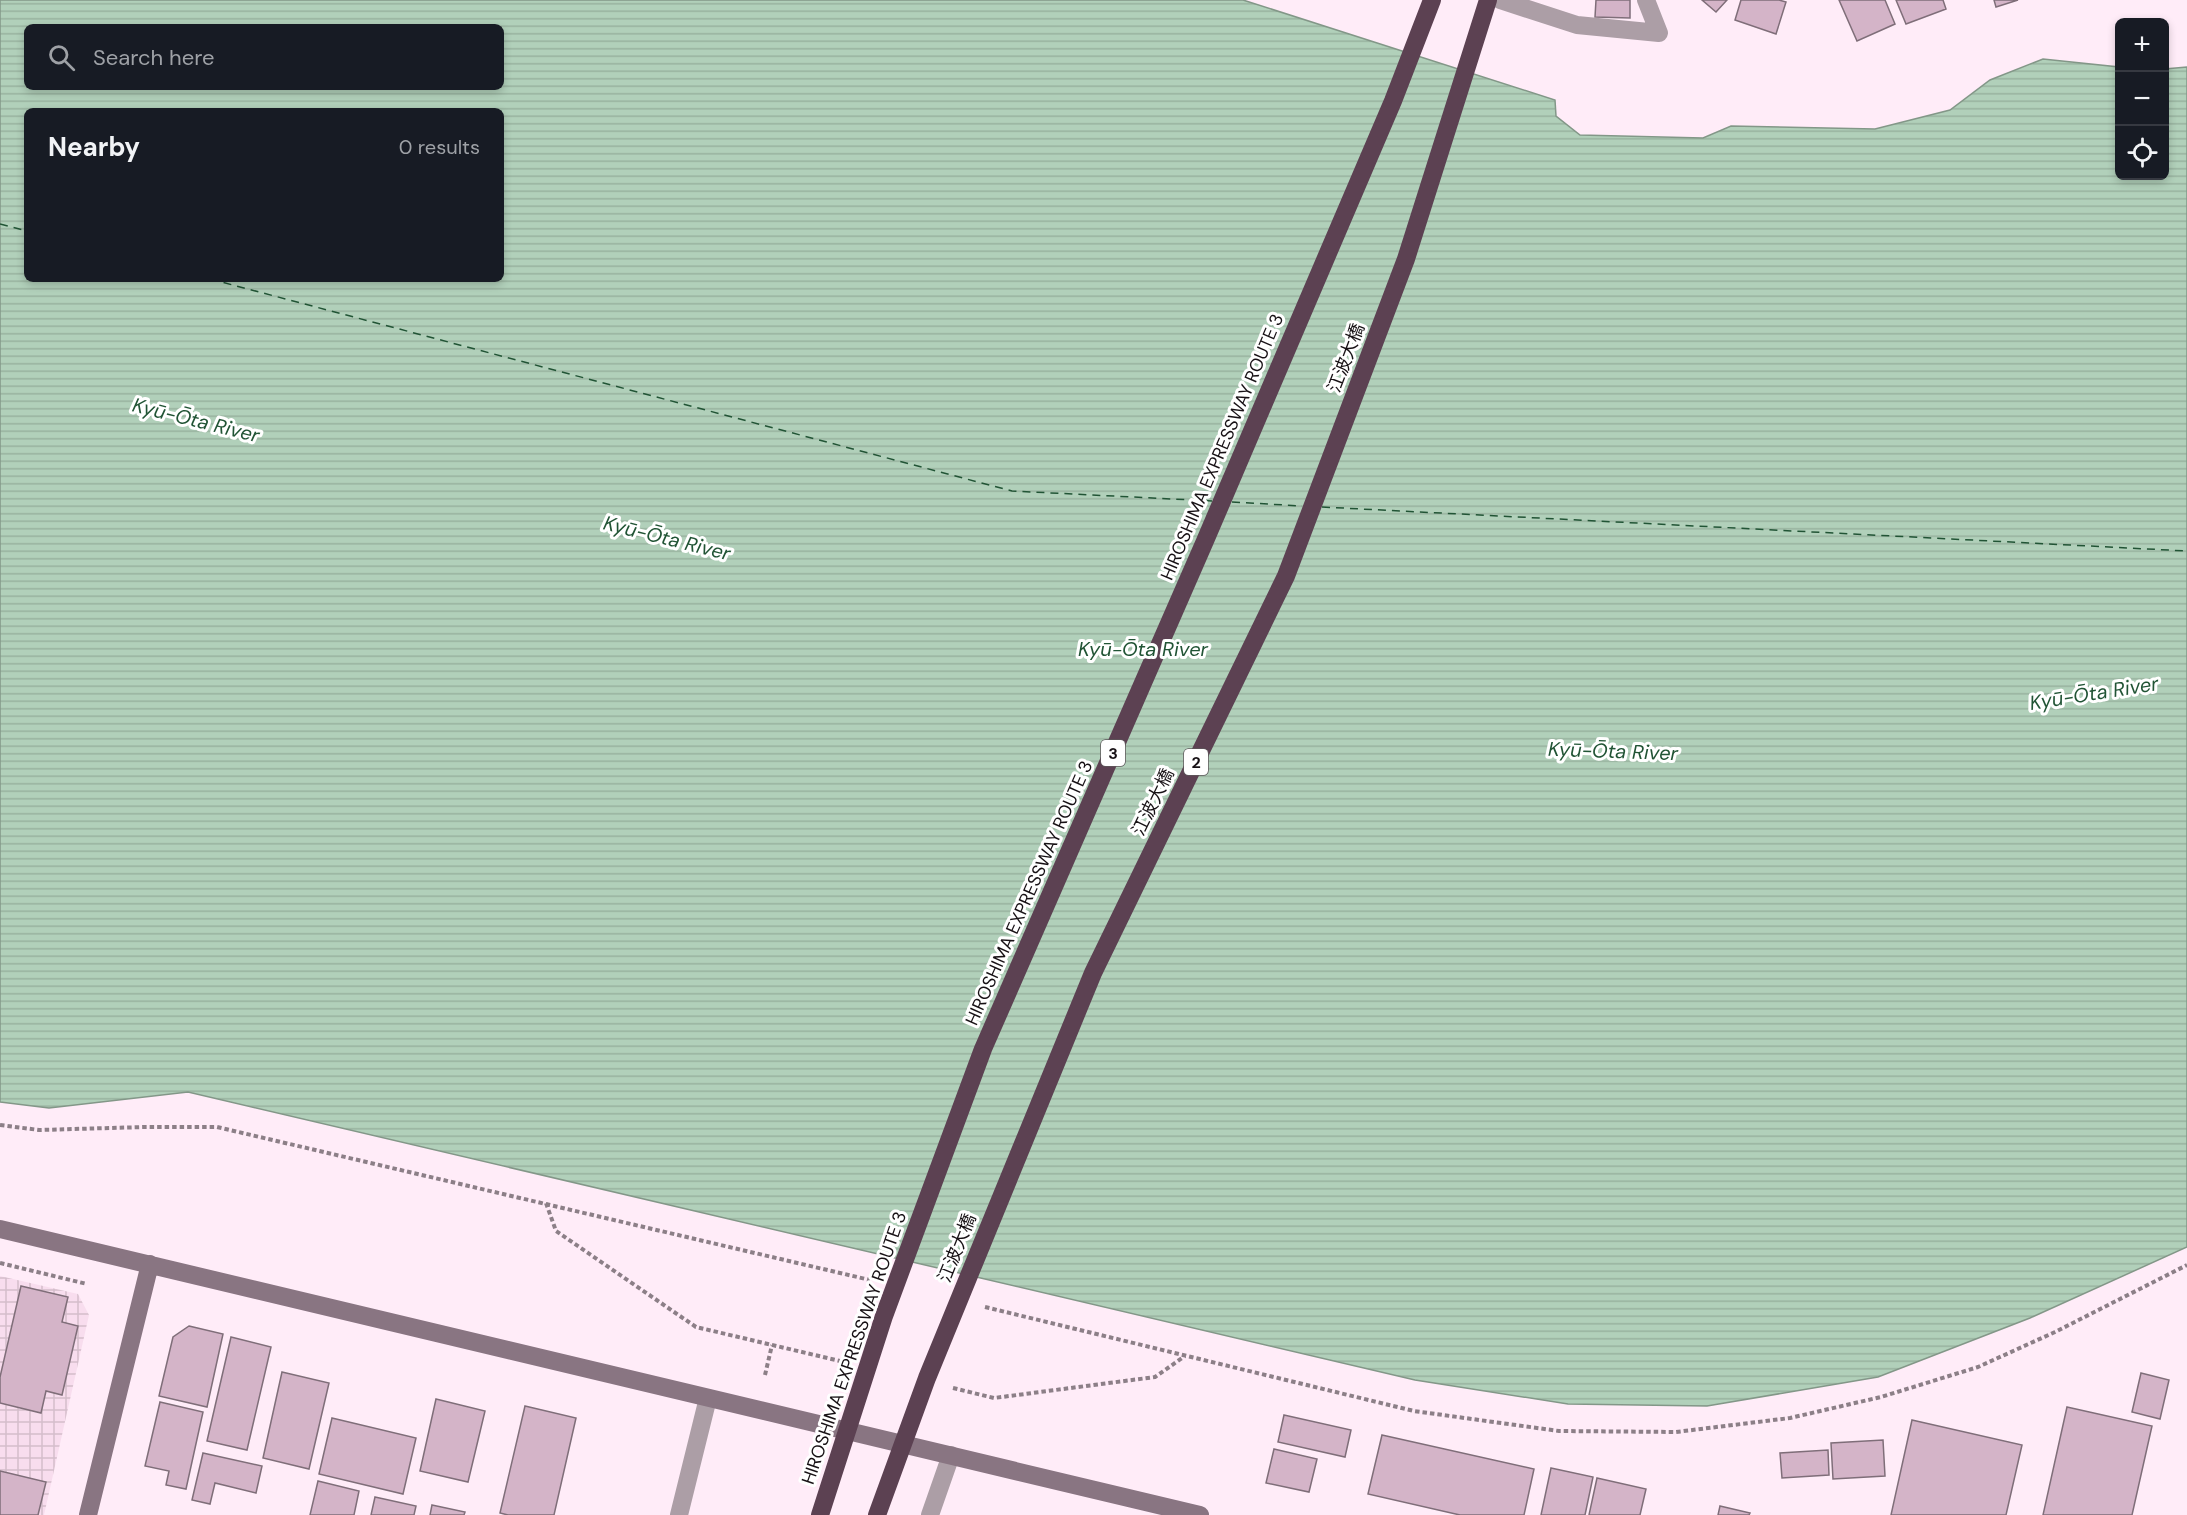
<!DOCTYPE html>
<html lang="en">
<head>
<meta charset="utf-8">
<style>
  :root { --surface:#171b24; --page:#20242c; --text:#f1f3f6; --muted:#9ea1a6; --line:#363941 }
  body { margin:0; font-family:"DM Sans","Noto Sans JP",sans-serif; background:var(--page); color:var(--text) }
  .controls { position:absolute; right:18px; top:18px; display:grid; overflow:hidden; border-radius:9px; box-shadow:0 3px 9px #0003 }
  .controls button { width:54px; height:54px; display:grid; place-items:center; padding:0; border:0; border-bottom:2px solid var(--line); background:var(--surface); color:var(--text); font:30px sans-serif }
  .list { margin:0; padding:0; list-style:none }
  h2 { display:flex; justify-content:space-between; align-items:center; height:78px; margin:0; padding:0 24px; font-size:26px }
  h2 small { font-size:20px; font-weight:400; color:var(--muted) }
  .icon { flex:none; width:33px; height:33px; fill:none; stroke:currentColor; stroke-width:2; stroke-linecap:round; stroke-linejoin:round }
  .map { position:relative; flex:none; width:2187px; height:1515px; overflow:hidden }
  .search { position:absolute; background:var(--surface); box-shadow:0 3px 9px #0003; left:24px; top:24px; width:480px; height:66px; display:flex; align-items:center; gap:15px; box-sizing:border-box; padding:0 21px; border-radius:9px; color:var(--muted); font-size:22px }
  .panel { position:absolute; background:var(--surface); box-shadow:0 3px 9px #0003; left:24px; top:108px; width:480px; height:174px; border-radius:9px }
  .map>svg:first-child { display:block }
  .industrial { fill:url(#industrial-grid) }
  .water { fill:url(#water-rules); stroke:#839788; stroke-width:1.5; fill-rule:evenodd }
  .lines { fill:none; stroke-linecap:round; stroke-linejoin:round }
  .ferry { stroke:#215435; stroke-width:1.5; stroke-dasharray:8 6; stroke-linecap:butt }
  .building { fill:#d4b4c8; stroke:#7f6e79; stroke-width:1.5 }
  .path { stroke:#8c7f87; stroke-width:4; stroke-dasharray:4.5 3; stroke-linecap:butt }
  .street { stroke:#ac9ea6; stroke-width:18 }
  .secondary { stroke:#897582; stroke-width:18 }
  .highway-bridge { stroke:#5c4152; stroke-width:18 }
  .labels { text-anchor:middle; stroke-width:6; stroke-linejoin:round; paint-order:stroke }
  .shield { fill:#fff; stroke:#5d585b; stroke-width:1.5 }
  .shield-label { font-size:16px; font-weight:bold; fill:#171115 }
  .street-label { font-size:18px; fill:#171115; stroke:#fff }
  .water-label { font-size:20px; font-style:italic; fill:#215435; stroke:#fff }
</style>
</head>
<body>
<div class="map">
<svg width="2187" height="1515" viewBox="0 0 2187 1515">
  <defs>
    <pattern id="industrial-grid" width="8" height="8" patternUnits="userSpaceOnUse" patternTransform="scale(1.5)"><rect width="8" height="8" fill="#f8ddee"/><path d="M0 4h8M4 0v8" fill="none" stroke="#d4bdcb"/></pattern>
    <pattern id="water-rules" width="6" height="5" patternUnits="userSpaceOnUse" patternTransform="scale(1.5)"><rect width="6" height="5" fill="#b1d0ba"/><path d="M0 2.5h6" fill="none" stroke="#98b29f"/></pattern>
  </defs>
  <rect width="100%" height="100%" fill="#ffecf8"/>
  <path class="industrial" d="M 0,1276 L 78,1294 L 89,1315 L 44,1515 L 0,1515 Z"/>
  <path class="water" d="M 0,0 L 1243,0 L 1555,100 L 1556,116 L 1580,135 L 1703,138 L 1731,126 L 1875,129 L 1950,110 L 1990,80 L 2043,59 L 2119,67 L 2120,176 L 2164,176 L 2165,69 L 2187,67 L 2187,1247 L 2030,1318 L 1878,1377 L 1707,1406 L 1568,1404 L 1415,1380 L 188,1092 L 49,1108 L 0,1102 ZM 27,27 L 501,27 L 501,87 L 27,87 ZM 27,111 L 501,111 L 501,279 L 27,279 Z"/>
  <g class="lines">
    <path class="ferry" d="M 0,224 L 27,231
      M 210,279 L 1012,491 L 1212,501
      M 1232,502 L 1302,506
      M 1322,507 L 2187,551"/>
  </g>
  <path class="building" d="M 1596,0 L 1630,0 L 1630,18 L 1595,17 Z
    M 1702,0 L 1727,0 L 1716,12 Z
    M 1741,0 L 1779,0 L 1786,2 L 1776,34 L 1735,20 Z
    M 1839,0 L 1885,0 L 1895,24 L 1857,41 Z
    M 1896,0 L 1943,0 L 1946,9 L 1906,24 Z
    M 1994,0 L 2018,0 L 1996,7 Z
    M 21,1286 L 68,1297 L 62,1322 L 78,1326 L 62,1395 L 46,1391 L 41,1413 L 0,1403 L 0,1377 Z
    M 189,1326 L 223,1334 L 207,1407 L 159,1396 L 173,1337 Z
    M 231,1337 L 271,1347 L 247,1450 L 207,1441 Z
    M 282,1372 L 329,1383 L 309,1469 L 263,1458 Z
    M 2141,1373 L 2169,1380 L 2160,1419 L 2132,1412 Z
    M 436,1399 L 485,1411 L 468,1482 L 420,1471 Z
    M 160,1402 L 203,1412 L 186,1489 L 166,1485 L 169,1471 L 145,1466 Z
    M 525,1406 L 576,1418 L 554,1515 L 508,1515 L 500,1513 Z
    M 2067,1407 L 2152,1426 L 2132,1515 L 2043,1515 Z
    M 1284,1415 L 1351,1430 L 1345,1457 L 1278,1442 Z
    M 332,1418 L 416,1438 L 403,1494 L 319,1474 Z
    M 1912,1420 L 2022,1445 L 2006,1515 L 1891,1515 Z
    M 1382,1435 L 1534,1469 L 1524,1515 L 1460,1515 L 1368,1494 Z
    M 1883,1440 L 1885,1476 L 1833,1479 L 1831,1443 Z
    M 1274,1449 L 1317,1459 L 1309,1492 L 1266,1483 Z
    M 1828,1450 L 1829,1475 L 1782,1478 L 1780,1453 Z
    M 203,1453 L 262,1466 L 256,1493 L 215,1483 L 210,1504 L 192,1500 Z
    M 1551,1468 L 1593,1477 L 1585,1515 L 1541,1515 Z
    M 0,1471 L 46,1482 L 38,1515 L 0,1515 Z
    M 1597,1478 L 1646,1489 L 1640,1515 L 1589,1515 Z
    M 318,1481 L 359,1491 L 354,1515 L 310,1515 Z
    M 375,1497 L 416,1506 L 414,1515 L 371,1515 Z
    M 432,1505 L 465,1512 L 464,1515 L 430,1515 Z
    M 1720,1506 L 1750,1513 L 1749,1515 L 1718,1515 Z"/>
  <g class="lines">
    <path class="path" d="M 0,1125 L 39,1130 L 145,1127 L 217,1127 L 870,1280
      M 546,1203 L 556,1231 L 696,1327 L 840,1361
      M 0,1263 L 87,1284
      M 985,1307 L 1414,1411 L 1559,1431 L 1676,1432 L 1790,1418 L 1881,1397 L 1978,1367 L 2055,1332 L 2187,1265
      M 765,1375 L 772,1345
      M 953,1388 L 994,1398 L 1155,1377 L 1185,1356"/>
    <path class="street" d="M 1500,0 L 1577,25 L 1659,33 L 1646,0
      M 679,1515 L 708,1398
      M 930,1515 L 951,1455"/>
    <path class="secondary" d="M 0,1229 L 1200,1515
      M 88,1515 L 150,1264"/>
    <path class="highway-bridge" d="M 820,1515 L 884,1316 L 983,1049 L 1205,541 L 1393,101 L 1432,0
      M 877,1515 L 927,1378 L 1093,973 L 1286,576 L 1406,259 L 1488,0"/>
  </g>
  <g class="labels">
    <g class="shield">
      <rect x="1101" y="740" width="24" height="26" rx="4.5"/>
      <rect x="1184" y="749" width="24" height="26" rx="4.5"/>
    </g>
    <g class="shield-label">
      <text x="1113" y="759">3</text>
      <text x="1196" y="768">2</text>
    </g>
    <g class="street-label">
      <text transform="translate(1346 358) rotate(-69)" y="6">江波大橋</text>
      <text transform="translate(1222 447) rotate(-67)" y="6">HIROSHIMA EXPRESSWAY ROUTE 3</text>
      <text transform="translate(1153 802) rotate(-64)" y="6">江波大橋</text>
      <text transform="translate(1029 893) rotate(-66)" y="6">HIROSHIMA EXPRESSWAY ROUTE 3</text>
      <text transform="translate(957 1248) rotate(-68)" y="6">江波大橋</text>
      <text transform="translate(854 1348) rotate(-71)" y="6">HIROSHIMA EXPRESSWAY ROUTE 3</text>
    </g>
    <g class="water-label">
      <text transform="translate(196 420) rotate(14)" y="7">Kyū-Ōta River</text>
      <text transform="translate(667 538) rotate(14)" y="7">Kyū-Ōta River</text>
      <text x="1143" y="656">Kyū-Ōta River</text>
      <text transform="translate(2094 693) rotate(-9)" y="7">Kyū-Ōta River</text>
      <text transform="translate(1613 751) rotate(2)" y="7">Kyū-Ōta River</text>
    </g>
  </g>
</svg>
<div class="controls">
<button>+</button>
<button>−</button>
<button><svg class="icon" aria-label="locate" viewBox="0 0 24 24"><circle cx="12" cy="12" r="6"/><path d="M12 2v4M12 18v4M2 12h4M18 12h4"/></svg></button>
</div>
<div class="search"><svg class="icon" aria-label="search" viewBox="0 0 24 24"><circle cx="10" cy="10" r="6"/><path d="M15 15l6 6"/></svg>Search here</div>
<section class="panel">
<h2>Nearby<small>0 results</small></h2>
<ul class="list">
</ul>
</section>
</div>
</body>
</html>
